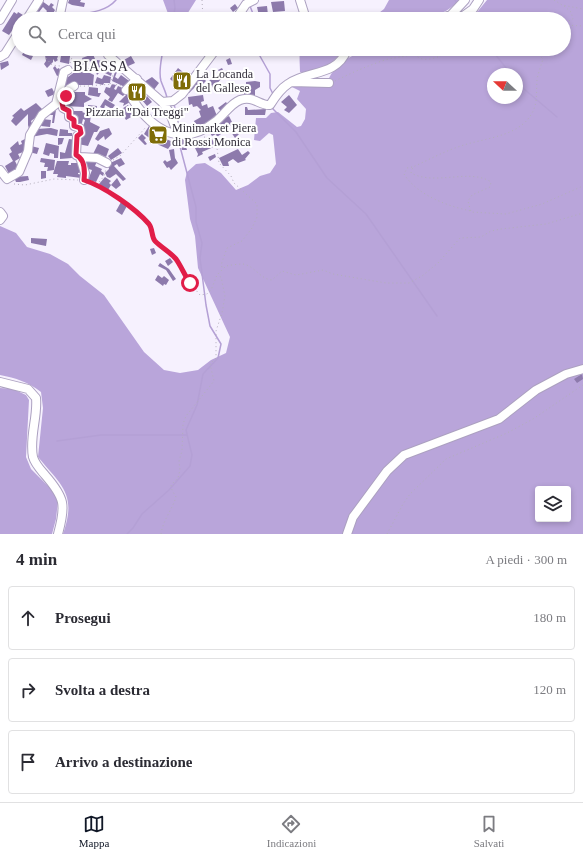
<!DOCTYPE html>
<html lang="it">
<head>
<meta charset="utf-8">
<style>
  :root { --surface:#fff; --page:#f2f2f3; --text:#2b2b33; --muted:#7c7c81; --line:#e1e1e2; --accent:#111827 }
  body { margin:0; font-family:Georgia,serif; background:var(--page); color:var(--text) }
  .controls { position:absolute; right:12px; bottom:12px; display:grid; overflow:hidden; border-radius:4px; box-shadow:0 2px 6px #0003 }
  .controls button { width:36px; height:36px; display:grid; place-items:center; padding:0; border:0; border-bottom:1px solid var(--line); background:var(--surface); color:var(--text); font:20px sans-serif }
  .compass { position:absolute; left:487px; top:68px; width:36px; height:36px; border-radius:50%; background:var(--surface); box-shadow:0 2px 6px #0003; rotate:292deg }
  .stop { position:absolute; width:12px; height:12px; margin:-9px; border:3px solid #e11d48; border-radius:50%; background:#fff }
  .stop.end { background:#e11d48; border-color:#fff; box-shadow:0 1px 4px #0008 }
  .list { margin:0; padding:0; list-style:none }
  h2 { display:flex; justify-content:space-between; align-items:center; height:52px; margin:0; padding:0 16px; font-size:17px }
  h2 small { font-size:13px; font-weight:400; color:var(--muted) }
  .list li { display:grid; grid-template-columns:26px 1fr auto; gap:12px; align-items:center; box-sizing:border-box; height:64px; margin:0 8px 8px; padding:0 8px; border:1px solid var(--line); border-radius:4px }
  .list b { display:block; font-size:15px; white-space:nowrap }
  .list em { font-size:13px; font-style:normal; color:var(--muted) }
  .icon { flex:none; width:22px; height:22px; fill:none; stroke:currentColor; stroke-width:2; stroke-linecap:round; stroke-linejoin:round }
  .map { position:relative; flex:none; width:583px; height:534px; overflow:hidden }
  .search { position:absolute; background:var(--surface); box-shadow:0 2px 6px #0003; left:12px; right:12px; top:12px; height:44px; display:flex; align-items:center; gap:10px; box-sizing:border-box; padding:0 14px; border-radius:22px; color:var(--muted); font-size:15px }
  .sheet { height:268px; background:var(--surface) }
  nav { display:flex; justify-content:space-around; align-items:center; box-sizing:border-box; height:56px; border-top:1px solid var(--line); background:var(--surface); font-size:11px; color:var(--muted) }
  nav a { display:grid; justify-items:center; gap:2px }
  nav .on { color:var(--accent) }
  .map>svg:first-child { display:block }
  .forest { fill:#b9a5da; fill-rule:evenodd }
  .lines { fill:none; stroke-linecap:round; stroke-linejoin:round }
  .stream { stroke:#b4a0d5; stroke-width:1.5 }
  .building { fill:#8d7aac }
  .minor-casing { stroke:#aca1c0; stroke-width:10 }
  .path { stroke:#b3aebb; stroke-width:1; stroke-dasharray:1 3; stroke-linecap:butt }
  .minor { stroke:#fff; stroke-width:8 }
  .route { stroke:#e11d48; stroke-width:5 }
  .labels { text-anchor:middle; stroke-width:4; stroke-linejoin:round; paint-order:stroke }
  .poi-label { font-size:12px; fill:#312d39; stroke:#fff; text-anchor:start }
  .quarter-label { font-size:14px; letter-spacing:1px; fill:#312d39; stroke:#fff }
</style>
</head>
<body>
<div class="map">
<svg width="583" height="534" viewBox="0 0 583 534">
  <rect width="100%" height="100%" fill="#f6f1fe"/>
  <path class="forest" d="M 163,0 L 196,0 L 184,19 L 170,19 Z
    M 389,0 L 459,0 C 438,25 400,19 371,19 L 384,9 Z
    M 487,0 L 583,0 L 583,534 L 63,534 C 77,494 62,486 38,457 L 43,408 L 41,392 C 28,382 16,378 0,375 L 0,226 L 16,233 L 27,247 L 50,254 L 68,264 L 80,276 L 104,295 L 144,352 L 164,370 L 180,373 L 198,370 L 211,360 L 226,353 L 230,337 L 198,268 L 195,236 L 190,219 L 185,180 L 187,172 L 196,164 L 205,163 L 221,173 L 236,190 L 248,185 L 260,176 L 270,173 L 276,164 L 273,135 L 269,133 L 260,141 L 254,140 L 256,118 L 266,118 L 271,113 L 278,112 L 297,127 L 301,126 L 305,119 L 306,109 L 297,99 L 300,91 L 290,86 L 328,80 C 335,64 351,55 368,49 L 564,49 L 564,19 L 465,19 L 478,11 ZM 493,74 L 517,74 L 517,98 L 493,98 ZM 538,489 L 568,489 L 568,519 L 538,519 Z
    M 303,49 L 319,51 L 323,49 L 336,49 L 340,54 L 328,66 L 304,73 L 300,72 C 300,68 299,55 300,51 Z
    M 0,388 L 13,389 L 26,395 L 29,400 L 26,457 L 31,469 L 51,489 L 58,501 L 56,519 L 52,534 L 0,534 Z"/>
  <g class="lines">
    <path class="stream" d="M 455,0 L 457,4
      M 250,6 L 255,19
      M 69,16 C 85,13 105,13 116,0
      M 173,19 L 175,8 L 174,0
      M 163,49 C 162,58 158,71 161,81 C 163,87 166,92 167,98
      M 256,49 L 270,74 L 270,88 L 273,94
      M 491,49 L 511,74
      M 517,83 L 557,117
      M 174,104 L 178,123
      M 273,106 L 273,109 L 296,132 L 327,178 L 366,214 L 437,316
      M 57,441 L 101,435 L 187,435
      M 127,534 L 133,528 L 142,514 L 169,490 L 190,466 L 192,455 L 186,430 L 197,405 L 203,374 L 218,358 L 221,344 L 210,326 L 206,305 L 200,258 L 202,243 L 196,222 L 196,207 L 178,139"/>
  </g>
  <path class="building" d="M 69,0 L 81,0 L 80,2 L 85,3 L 84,7 L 72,5 L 68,3 Z
    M 42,1 L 49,6 L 51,3 L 54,5 L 52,7 L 55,10 L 50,19 L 42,19 L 47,11 L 43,7 L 39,12 L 36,10 Z
    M 284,1 L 285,11 L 273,12 L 271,2 Z
    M 235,4 L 238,8 L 233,12 L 230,8 Z
    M 267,6 L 268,15 L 259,16 L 257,7 Z
    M 14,12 L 17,14 L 18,12 L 23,15 L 9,35 L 2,31 Z
    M 51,49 L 57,49 L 59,53 L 57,59 L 58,60 L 55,62 L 53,59 L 53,62 L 47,68 L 44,64 L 46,61 L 45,55 Z
    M 62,49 L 71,49 L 69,64 L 60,62 Z
    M 83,49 L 97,49 L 83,56 L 81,52 Z
    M 268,49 L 278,49 L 279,51 L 268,52 Z
    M 280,49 L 285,49 L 285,55 L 280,56 Z
    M 24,51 L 33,56 L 31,60 L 22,55 Z
    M 93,54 L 95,59 L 81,66 L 79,64 L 83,61 L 82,58 Z
    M 131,56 L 135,63 L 126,67 L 122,61 Z
    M 230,58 L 232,64 L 228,65 L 226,60 Z
    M 97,60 L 103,61 L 113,69 L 111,76 L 101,71 L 97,75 L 96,72 L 92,71 Z
    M 8,61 L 9,65 L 1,70 L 0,63 Z
    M 77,64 L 85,70 L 87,68 L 89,68 L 90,73 L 94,75 L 93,85 L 71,85 L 65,95 L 61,90 L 66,81 L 63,79 L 65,76 L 68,77 L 76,71 L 73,68 Z
    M 55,66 L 57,69 L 59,68 L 62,74 L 57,76 L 53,68 Z
    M 178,68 L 189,77 L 180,88 L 170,79 Z
    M 222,68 L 224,72 L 227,70 L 229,72 L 223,76 L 218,70 Z
    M 115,72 L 117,72 L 115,77 L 118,79 L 121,75 L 132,83 L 125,87 L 112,81 Z
    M 219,73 L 222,78 L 213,88 L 209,81 Z
    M 200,74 L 206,81 L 202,85 L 196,86 L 189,93 L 187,91 Z
    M 104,75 L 111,77 L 110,83 L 104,83 L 103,85 L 95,83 L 97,77 L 102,79 Z
    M 152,77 L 159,83 L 153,91 L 144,82 Z
    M 255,81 L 260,82 L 260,87 L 255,90 L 255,95 L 244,97 L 244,92 L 248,91 L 247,88 L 246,88 L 246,82 Z
    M 112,84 L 116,85 L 114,89 L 116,90 L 118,86 L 125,89 L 125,94 L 123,96 L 118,93 L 112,102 L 108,100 L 110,97 L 104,92 L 106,87 L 110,88 Z
    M 134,84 L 141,92 L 134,98 L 128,90 Z
    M 89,87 L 98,88 L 98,93 L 101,93 L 99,97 L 88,95 Z
    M 52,88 L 55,94 L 48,97 L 45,91 Z
    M 69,92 L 85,92 L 85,95 L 92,99 L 84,103 L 84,107 L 64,106 Z
    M 127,94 L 132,101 L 123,106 L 124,103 L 119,102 Z
    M 203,95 L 204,101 L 201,102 L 202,106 L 207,104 L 208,108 L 213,106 L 217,116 L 202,125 L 204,128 L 198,131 L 194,121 L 201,117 L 199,111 L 201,110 L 197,106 L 193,107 L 192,104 L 189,105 L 188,97 Z
    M 289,95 L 297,105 L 289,113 L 284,110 L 287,107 L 281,102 Z
    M 147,96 L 152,102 L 147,106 L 142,100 Z
    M 105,99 L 115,105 L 112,109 L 105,105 L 104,109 L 100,107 Z
    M 226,102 L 228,105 L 221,111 L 218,108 Z
    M 36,103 L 44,111 L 31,121 L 34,128 L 30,133 L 28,125 L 28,114 L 16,126 L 11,121 L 14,117 L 12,116 L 21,108 L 24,111 Z
    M 88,105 L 97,106 L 96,111 L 93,110 L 92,113 L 88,112 Z
    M 128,105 L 133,116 L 126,120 L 120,110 Z
    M 245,107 L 247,107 L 248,110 L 266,109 L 265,115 L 245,115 Z
    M 56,110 L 54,123 L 52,123 L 53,115 L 50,115 L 50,113 Z
    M 72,111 L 83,111 L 82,112 L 91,115 L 90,122 L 100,127 L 97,132 L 94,132 L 88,146 L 78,144 L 85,120 L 83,119 L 81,127 L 77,127 L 73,117 Z
    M 229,116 L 233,124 L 222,130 L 218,122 Z
    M 42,119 L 51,120 L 50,127 L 41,126 Z
    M 216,125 L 221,134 L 217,137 L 216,134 L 212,136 L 208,130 Z
    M 149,126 L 164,138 L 173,142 L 168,149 L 159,145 L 144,134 Z
    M 51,128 L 58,130 L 57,136 L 47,134 L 31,137 L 37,129 Z
    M 109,128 L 112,134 L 105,140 L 104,136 L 98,141 L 95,139 L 100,131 Z
    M 237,128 L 241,132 L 235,138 L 231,132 Z
    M 60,129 L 68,130 L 68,133 L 72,133 L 72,136 L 59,136 Z
    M 142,134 L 146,138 L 144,140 L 147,144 L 145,145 L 138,138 Z
    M 189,137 L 191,143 L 185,144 L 187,150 L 182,150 L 180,139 Z
    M 58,138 L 64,138 L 62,144 L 58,145 Z
    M 25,139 L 28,150 L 18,154 L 20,158 L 15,161 L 19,169 L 9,174 L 5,166 L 13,161 L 9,154 L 12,152 L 10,148 L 18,141 L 19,145 L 22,144 L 21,141 Z
    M 69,139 L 76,140 L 72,158 L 60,159 L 60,152 L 65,153 Z
    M 212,139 L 216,146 L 202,152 L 203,154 L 197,157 L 198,154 L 195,148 Z
    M 46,143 L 59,146 L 58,158 L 54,158 L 54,154 L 50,153 L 49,156 L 43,154 Z
    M 98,144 L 109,149 L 106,157 L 99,154 L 98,157 L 92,156 Z
    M 31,146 L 39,148 L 37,154 L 29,152 Z
    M 118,148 L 122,153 L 111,160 L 108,156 Z
    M 174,149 L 175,158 L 178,163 L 171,170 L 169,167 L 167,168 L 163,162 L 165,160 L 167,162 L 171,160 L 169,150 Z
    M 238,149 L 242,155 L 248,151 L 250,153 L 245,159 L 246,160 L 238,163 L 233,159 L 228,162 L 229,166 L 223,166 L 219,158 Z
    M 215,154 L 216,157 L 210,161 L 208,157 Z
    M 88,157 L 97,161 L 95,166 L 102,169 L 101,171 L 104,173 L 103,176 L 100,174 L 96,182 L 88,180 L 92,170 L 85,168 Z
    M 41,158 L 55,160 L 54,170 L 47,171 L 48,167 L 44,167 L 45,163 L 40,162 Z
    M 121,158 L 125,164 L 119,167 L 117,164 L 114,166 L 126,179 L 123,181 L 116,174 L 110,178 L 107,177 L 105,173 L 109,169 L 108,164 Z
    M 57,161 L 69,161 L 68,165 L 71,165 L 71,163 L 81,163 L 84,172 L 78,173 L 78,174 L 82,175 L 81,178 L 66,176 L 66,178 L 57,177 L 58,174 L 53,174 Z
    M 41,171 L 46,171 L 46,178 L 41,179 Z
    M 28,176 L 29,180 L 20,182 L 16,182 L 14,177 Z
    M 105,177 L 111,181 L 109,183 L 111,185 L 117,178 L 121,185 L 116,189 L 111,185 L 108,190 L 99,184 Z
    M 121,202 L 127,206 L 122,215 L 116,211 Z
    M 31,238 L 47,239 L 46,246 L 31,243 Z
    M 154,248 L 156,253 L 152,255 L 150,249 Z
    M 170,258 L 173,262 L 168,266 L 165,261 Z
    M 160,263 L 169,269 L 176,279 L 173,281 L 166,270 L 158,266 Z
    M 158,275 L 162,278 L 164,276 L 169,280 L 166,285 L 164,284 L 163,286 L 155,280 Z
    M 582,374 L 583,379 L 577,383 L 574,379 Z"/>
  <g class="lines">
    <defs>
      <path id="minor" d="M 300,0 L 306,19
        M 27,19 L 39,0
        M 59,19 L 63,0
        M 236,19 L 246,4 L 254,0
        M 438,19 L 451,15 L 465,0
        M 459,19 L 473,9 L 479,0
        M 0,20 L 12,0
        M 108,49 L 108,55 L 162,102 L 173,101 L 182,94 L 216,49
        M 0,57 L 5,54 L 19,32
        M 292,82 L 329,83
        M 74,86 L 69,89 L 62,102 L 63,108 L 69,111 L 69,117 L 74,119 L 74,126 L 80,128 L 81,133 L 77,136 L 76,155 L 80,157 L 85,173 L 84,180
        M 126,90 L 137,79
        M 133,100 C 153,131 182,148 215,122 C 224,115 230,104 240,100 C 253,95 260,106 270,105 C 275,97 280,89 288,84 C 308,70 336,77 347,50
        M 162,102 L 170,113 L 178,135
        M 80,157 L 97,158 L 107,163
        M 0,170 L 7,179 L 19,172 L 28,151 L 30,135 L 42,115 L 56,104 L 64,72 L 68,70
        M 0,212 L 3,216 L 0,220
        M 0,382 L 28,389 L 36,398 C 38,417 29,437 33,457 C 35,464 40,469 45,475 C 65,498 66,505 58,534
        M 347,534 L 353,517 L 387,471 L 404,455 L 499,419 L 536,390 L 566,374 L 583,369"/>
    </defs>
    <use href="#minor" class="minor-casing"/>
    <path class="path" d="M 202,0 L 203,19
      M 554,0 L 562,5 L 583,9
      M 564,6 L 571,12 L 573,19 L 564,23
      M 564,25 L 583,26
      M 38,49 L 52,65 L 60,66
      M 489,49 L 501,54 L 504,53 L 505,49
      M 533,49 L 543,59 C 541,66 538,73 537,80 C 536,91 538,103 532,113 C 520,136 486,138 464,145 C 447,150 430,159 413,167 L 411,173 C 435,186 470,168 491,182 L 490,187 L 472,195 L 468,201 L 471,212 L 506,214 L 542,204 L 583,186
      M 415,54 C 423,66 444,55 454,49
      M 70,63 L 75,49
      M 335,81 C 351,73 367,66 385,60 C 398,56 410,58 421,49
      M 110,84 L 115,69
      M 80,86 C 91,87 113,82 121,86
      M 204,137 L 213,139 L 217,148 L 219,163 L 231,176 L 234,183 L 257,204 L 257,217 L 252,228 L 242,241 L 227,248 L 221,265 L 223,269
      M 113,160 L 120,156 L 146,127
      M 412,167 L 407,168 L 404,174 C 417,195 447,206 471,211
      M 90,183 L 130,205 L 150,226 L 152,235 L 155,240 L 176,260 L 190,283 L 200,295 L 207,294 L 211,290 L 217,275 L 226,266 C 231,265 238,264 243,264 C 255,266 260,279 272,280 L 282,271 L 296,275 L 323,270 L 333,274 L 386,283 L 409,283 L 422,276 L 438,263 L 460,238 L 481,237 L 491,231 L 501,229 L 546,224 L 583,213
      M 14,184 L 25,185 L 54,179 L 78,180
      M 97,185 L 104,176 L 106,169
      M 161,534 C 163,520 172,510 176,497 L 172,490 L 171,485 L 178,478 L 180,470 L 179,461 L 182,451 L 183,424 L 186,416 L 214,381 L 210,364 L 216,358 L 216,331 L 222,313 L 225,296 L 221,277 L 218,276
      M 387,534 L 403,504 L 410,494 L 446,459 L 507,433 L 533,419 L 583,385"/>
    <use href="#minor" class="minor"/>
  </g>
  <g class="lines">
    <path class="route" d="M 66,96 L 62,102 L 63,108 L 69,111 L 69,117 L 74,120 L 74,126 L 80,128 L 81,133 L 77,136 L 76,155 C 85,159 85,171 84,180 C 105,187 135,208 149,224 C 153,229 151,236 155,241 C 162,248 170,252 176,259 C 181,266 185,276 190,283"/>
  </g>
  <defs>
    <symbol id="restaurant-square" viewBox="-11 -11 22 22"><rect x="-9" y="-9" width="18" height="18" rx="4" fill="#7f6d08" stroke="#fff"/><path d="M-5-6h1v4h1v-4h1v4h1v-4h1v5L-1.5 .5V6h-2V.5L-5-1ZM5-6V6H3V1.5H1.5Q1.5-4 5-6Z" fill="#fff"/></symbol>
    <symbol id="supermarket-square" viewBox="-11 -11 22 22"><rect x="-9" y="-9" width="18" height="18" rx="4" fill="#7f6d08" stroke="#fff"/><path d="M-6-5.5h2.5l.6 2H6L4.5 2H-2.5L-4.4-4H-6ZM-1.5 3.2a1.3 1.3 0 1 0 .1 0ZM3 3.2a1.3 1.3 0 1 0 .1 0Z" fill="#fff"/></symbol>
  </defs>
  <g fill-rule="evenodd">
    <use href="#restaurant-square" x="171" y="70" width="22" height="22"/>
    <use href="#restaurant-square" x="126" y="81" width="22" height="22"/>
    <use href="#supermarket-square" x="147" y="124" width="22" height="22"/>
  </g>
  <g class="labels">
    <g class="poi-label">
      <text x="196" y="78">La Locanda<tspan x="196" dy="14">del Gallese</tspan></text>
      <text x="137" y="116" text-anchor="middle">Pizzaria "Dai Treggi"</text>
      <text x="172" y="132">Minimarket Piera<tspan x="172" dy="14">di Rossi Monica</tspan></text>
    </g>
    <g class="quarter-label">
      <text x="101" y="71">BIASSA</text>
    </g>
  </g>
</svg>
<div class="controls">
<button><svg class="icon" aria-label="layers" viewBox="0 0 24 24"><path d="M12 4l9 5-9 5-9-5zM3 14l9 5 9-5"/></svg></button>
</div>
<svg class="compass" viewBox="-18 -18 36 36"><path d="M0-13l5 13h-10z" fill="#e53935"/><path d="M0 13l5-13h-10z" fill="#7c7c81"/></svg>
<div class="stop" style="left:190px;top:283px"></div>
<div class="stop end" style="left:66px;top:96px"></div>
<div class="search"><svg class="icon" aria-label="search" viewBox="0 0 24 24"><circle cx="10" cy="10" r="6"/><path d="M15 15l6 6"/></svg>Cerca qui</div>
</div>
<section class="sheet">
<h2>4 min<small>A piedi · 300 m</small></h2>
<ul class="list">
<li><svg class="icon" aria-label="ahead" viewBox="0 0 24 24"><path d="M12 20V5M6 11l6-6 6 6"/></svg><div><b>Prosegui</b></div><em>180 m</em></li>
<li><svg class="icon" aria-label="right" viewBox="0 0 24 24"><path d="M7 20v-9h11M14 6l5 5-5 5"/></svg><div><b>Svolta a destra</b></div><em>120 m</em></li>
<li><svg class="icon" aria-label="arrive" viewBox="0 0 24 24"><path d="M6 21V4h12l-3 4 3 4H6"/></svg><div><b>Arrivo a destinazione</b></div></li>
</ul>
</section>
<nav>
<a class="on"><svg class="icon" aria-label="map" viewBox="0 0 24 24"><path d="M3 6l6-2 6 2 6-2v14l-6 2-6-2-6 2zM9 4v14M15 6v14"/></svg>Mappa</a>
<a><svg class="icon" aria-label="directions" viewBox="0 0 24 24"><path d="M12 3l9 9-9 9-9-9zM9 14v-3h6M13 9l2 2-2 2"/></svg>Indicazioni</a>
<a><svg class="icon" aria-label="saved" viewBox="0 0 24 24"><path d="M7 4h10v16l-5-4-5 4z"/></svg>Salvati</a>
</nav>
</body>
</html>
